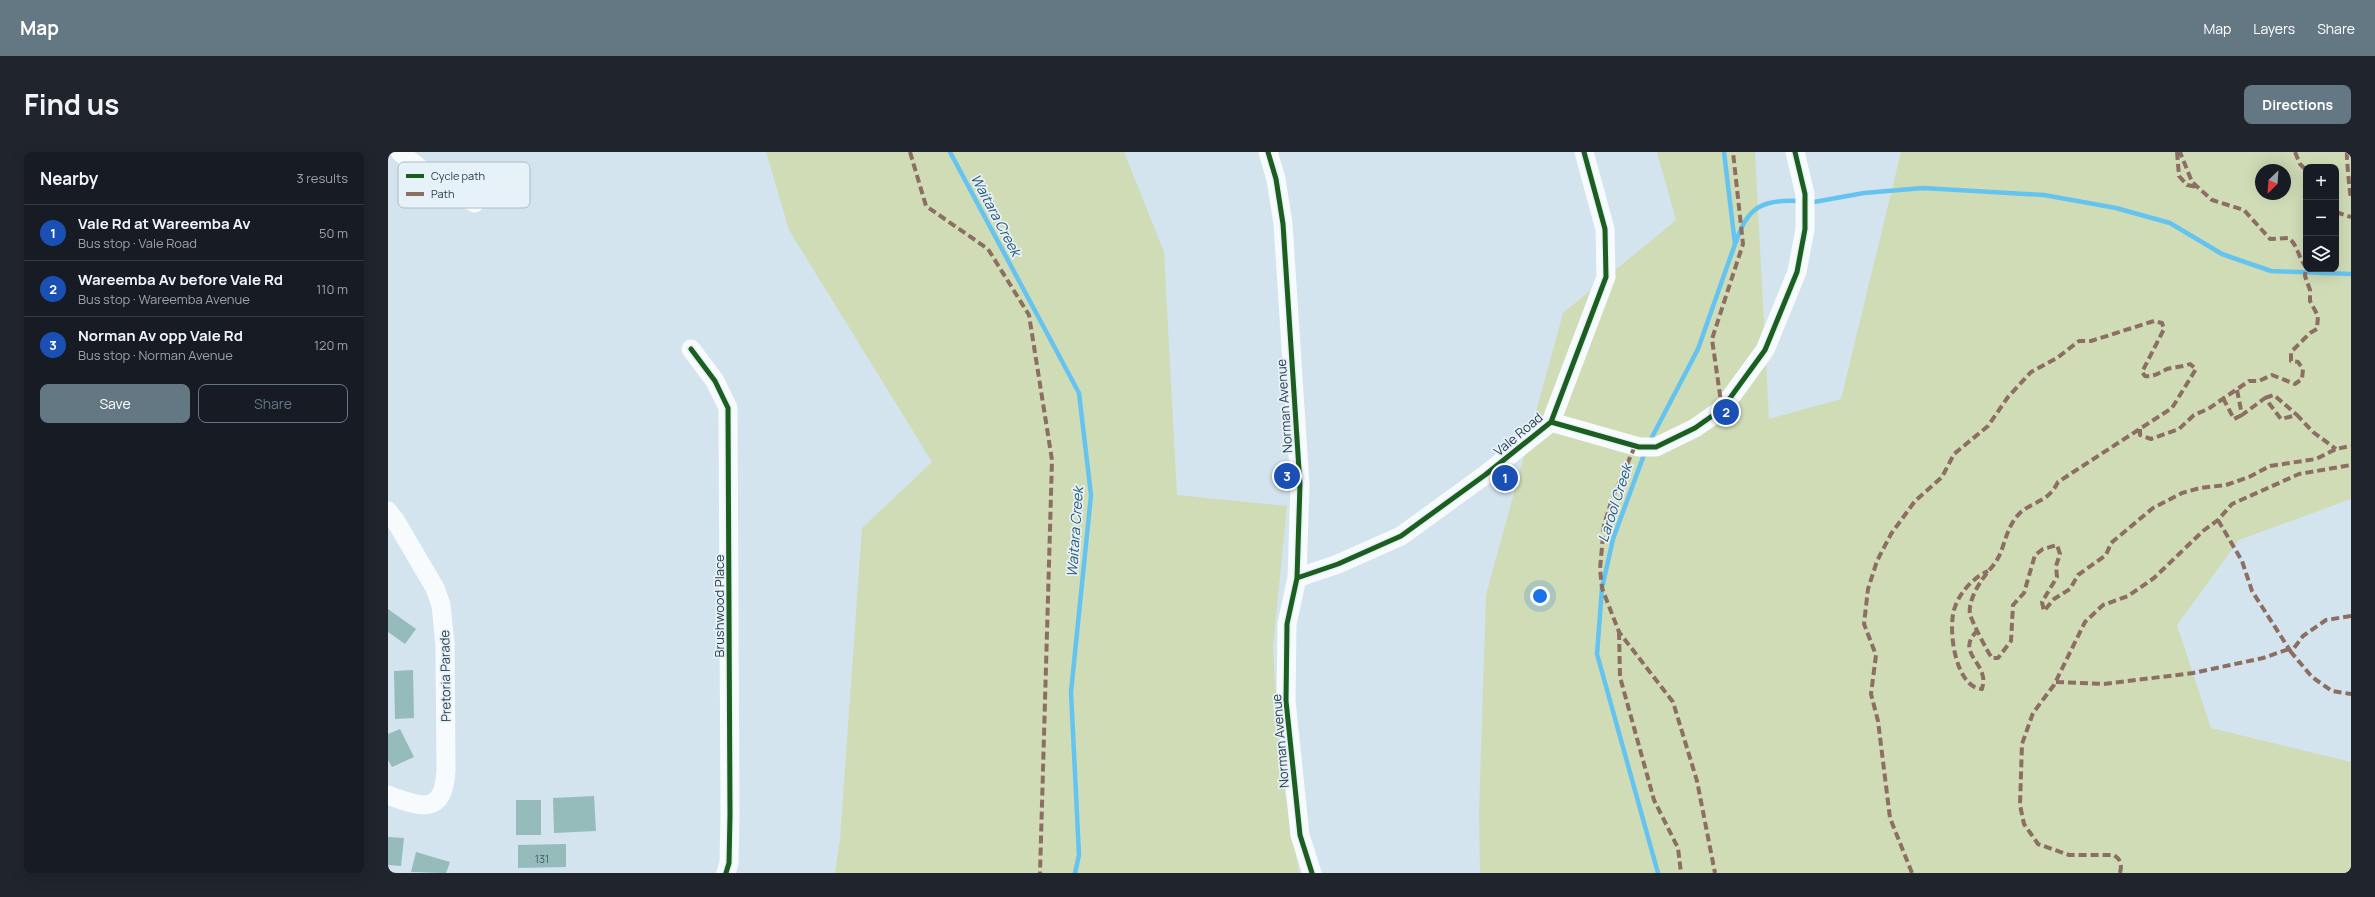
<!DOCTYPE html>
<html lang="en">
<head>
<meta charset="utf-8">
<style>
  :root { --surface:#171b24; --page:#20242c; --text:#f1f3f6; --muted:#9ea1a6; --line:#363941; --accent:#647884 }
  body { margin:0; font-family:Manrope,sans-serif; background:var(--page); color:var(--text) }
  .controls { position:absolute; right:12px; top:12px; display:grid; overflow:hidden; border-radius:8px; box-shadow:0 4px 16px #0002 }
  .controls button { width:36px; height:36px; display:grid; place-items:center; padding:0; border:0; border-bottom:1px solid var(--line); background:var(--surface); color:var(--text); font:20px sans-serif }
  .compass { position:absolute; left:1867px; top:12px; width:36px; height:36px; border-radius:50%; background:var(--surface); box-shadow:0 4px 16px #0002; rotate:205deg }
  .you { position:absolute; left:1152px; top:444px; width:14px; height:14px; margin:-10px; border:3px solid #fff; border-radius:50%; background:#1a73e8; box-shadow:0 0 0 6px #1a73e833 }
  .badge { display:grid; place-items:center; width:26px; height:26px; border-radius:50%; background:var(--accent); color:#fff; font-size:13px; font-weight:700 }
  .pin { position:absolute; translate:-50% -50%; border:2px solid #fff; box-shadow:0 1px 4px #0006 }
  .list { margin:0; padding:0; list-style:none }
  h2 { display:flex; justify-content:space-between; align-items:center; height:52px; margin:0; padding:0 16px; font-size:17px }
  h2 small { font-size:13px; font-weight:400; color:var(--muted) }
  .list li { display:grid; grid-template-columns:26px 1fr auto; gap:12px; align-items:center; box-sizing:border-box; height:56px; padding:0 16px; border-top:1px solid var(--line) }
  .list b { display:block; font-size:15px; white-space:nowrap }
  .list p { margin:0; font-size:13px; white-space:nowrap; color:var(--muted) }
  .list em { font-size:13px; font-style:normal; color:var(--muted) }
  .actions { display:flex; gap:8px; padding:12px 16px }
  .actions a { flex:1; padding:9px 0; border:1px solid var(--accent); border-radius:8px; text-align:center; font-size:14px; color:var(--accent) }
  .actions .main { background:var(--accent); color:#fff }
  .icon { flex:none; width:22px; height:22px; fill:none; stroke:currentColor; stroke-width:2; stroke-linecap:round; stroke-linejoin:round }
  .map { position:relative; flex:none; width:1963px; height:721px; overflow:hidden; border-radius:8px }
  header { display:flex; align-items:center; gap:24px; box-sizing:border-box; height:56px; padding:0 20px; background:var(--accent); color:#fff }
  header strong { font-size:19px }
  nav { display:flex; gap:22px; margin-inline-start:auto; font-size:14px }
  .intro { display:flex; align-items:center; justify-content:space-between; box-sizing:border-box; height:96px; padding:0 24px }
  h1 { margin:0; font-size:28px }
  .button { padding:10px 18px; border-radius:8px; background:var(--accent); color:#fff; font-size:14px; font-weight:700 }
  main { display:flex; gap:24px; padding:0 24px }
  aside { flex:1; background:var(--surface); border-radius:8px; box-shadow:0 4px 16px #0002 }
  .map>svg:first-child { display:block }
  .green { fill:#cfdcb6; fill-rule:evenodd }
  .lines { fill:none; stroke-linecap:round; stroke-linejoin:round }
  .stream { stroke:#65c3f0; stroke-width:4.5 }
  .building { fill:#95bbba }
  .street { stroke:#f8fbfd; stroke-width:19 }
  .quiet { stroke:#8d6e63; stroke-width:4; stroke-dasharray:8 4; stroke-linecap:butt }
  .cycleway-casing { stroke:#e7f1f8; stroke-width:8 }
  .cycleway { stroke:#1b5e20; stroke-width:5 }
  .labels { text-anchor:middle; stroke-width:3.5; stroke-linejoin:round; paint-order:stroke }
  .number-label { font-size:11px; fill:#435d66 }
  .street-label { font-size:13px; fill:#283e4a; stroke:#e7f1f8 }
  .water-label { font-size:14px; font-style:italic; fill:#295972; stroke:#e7f1f8 }
  .key { fill:#e7f1f8; stroke:#aebbc4; stroke-width:1 }
  .key-label { font-size:11px; fill:#283e4a }
</style>
</head>
<body>
<header>
<strong>Map</strong>
<nav><a>Map</a><a>Layers</a><a>Share</a></nav>
</header>
<div class="intro"><h1>Find us</h1><a class="button">Directions</a></div>
<main>
<aside>
<h2>Nearby<small>3 results</small></h2>
<ul class="list">
<li><span class="badge" style="background:#1a4fb4">1</span><div><b>Vale Rd at Wareemba Av</b><p>Bus stop · Vale Road</p></div><em>50 m</em></li>
<li><span class="badge" style="background:#1a4fb4">2</span><div><b>Wareemba Av before Vale Rd</b><p>Bus stop · Wareemba Avenue</p></div><em>110 m</em></li>
<li><span class="badge" style="background:#1a4fb4">3</span><div><b>Norman Av opp Vale Rd</b><p>Bus stop · Norman Avenue</p></div><em>120 m</em></li>
</ul>
<div class="actions"><a class="main">Save</a><a>Share</a></div>
</aside>
<div class="map">
<svg width="1963" height="721" viewBox="0 0 1963 721">
  <rect width="100%" height="100%" fill="#d3e4ef"/>
  <path class="green" d="M 378,0 L 736,0 L 776,100 L 789,343 L 899,354 L 885,495 L 892,611 L 911,721 L 447,721 L 452,687 L 474,376 L 544,310 L 401,78 Z
    M 1269,0 L 1367,0 L 1381,267 L 1453,247 L 1513,0 L 1963,0 L 1963,347 L 1851,388 L 1789,473 L 1823,576 L 1963,610 L 1963,721 L 1092,721 L 1091,660 L 1098,443 L 1175,161 L 1288,68 ZM 1918,15 L 1948,15 L 1948,117 L 1918,117 ZM 1873,18 L 1897,18 L 1897,42 L 1873,42 Z"/>
  <g class="lines">
    <path class="stream" d="M 562,0 L 691,241 L 703,343 L 683,540 L 691,703 L 687,721
      M 1426,50 L 1476,41 L 1535,36 L 1656,43 L 1728,56 L 1782,71 L 1834,102 L 1883,119 L 1963,122
      M 1348,90 C 1359,55 1375,47 1410,49
      M 1262,289 L 1310,197 L 1347,92 L 1336,0
      M 1257,300 L 1225,387 L 1214,436 L 1209,502 L 1270,721"/>
  </g>
  <path class="building" d="M 0,457 L 28,477 L 17,492 L 0,480 Z
    M 25,518 L 26,566 L 7,567 L 6,519 Z
    M 12,577 L 26,605 L 4,615 L 0,608 L 0,582 Z
    M 206,644 L 208,679 L 166,681 L 165,646 Z
    M 128,648 L 153,648 L 153,683 L 128,683 Z
    M 0,685 L 16,686 L 13,714 L 0,713 Z
    M 178,692 L 178,715 L 130,716 L 130,693 Z
    M 28,700 L 62,710 L 58,721 L 23,720 Z"/>
  <g class="lines">
    <path class="street" d="M 12,0 C 35,21 60,37 87,51
      M 880,0 L 888,27 L 895,72 L 912,333 L 909,426 L 899,472 L 898,549 L 912,683 L 924,721
      M 303,197 L 327,229 L 340,256 L 342,663 L 341,711 L 338,721
      M 1163,270 L 1251,295 L 1268,295 L 1307,276 L 1334,257 L 1377,198 L 1409,120 L 1417,77 L 1417,42 L 1407,0
      M 0,359 L 7,368 L 47,436 L 53,453 L 57,493 L 58,618 C 56,663 34,656 0,643
      M 909,426 L 950,412 L 1013,384 L 1097,323 L 1163,270 L 1218,125 L 1217,77 L 1196,0"/>
    <path class="quiet" d="M 522,0 L 538,54 L 600,97 L 641,163 L 664,308 L 652,721
      M 1789,0 L 1791,24 L 1799,33 L 1809,35
      M 1907,0 L 1912,12 L 1918,18
      M 1959,0 C 1958,2 1962,43 1963,47
      M 1948,60 L 1963,65
      M 1849,238 L 1854,263 L 1877,246 L 1893,267 L 1909,263 L 1925,280 L 1948,297
      M 1835,246 L 1846,267 L 1854,263
      M 1877,246 L 1886,243 L 1909,263
      M 1334,257 L 1324,187 L 1355,92 L 1345,0
      M 1752,277 L 1752,283 L 1763,287 L 1791,277 L 1806,263 L 1820,257 L 1861,229 L 1871,229 L 1884,223 L 1907,232 L 1914,227 L 1915,217 L 1910,210 L 1903,209 L 1903,200 L 1922,181 L 1929,177 L 1930,164 L 1922,149 L 1922,138 L 1917,124 L 1918,115 C 1910,105 1910,94 1901,86 L 1882,87 L 1856,58 L 1824,48 L 1804,30 L 1792,0
      M 1247,294 L 1224,347 L 1216,373 L 1212,417 L 1214,436 L 1231,480 L 1285,550 L 1309,629 L 1327,721
      M 1830,368 L 1854,409 L 1864,439 L 1903,500
      M 1963,464 L 1938,468 L 1915,484 L 1903,500 L 1924,525 L 1944,539 L 1963,542
      M 1590,478 C 1569,498 1592,507 1595,525 C 1596,529 1595,533 1594,537 C 1567,536 1559,475 1567,455 C 1572,440 1586,425 1600,419
      M 1231,480 L 1232,525 L 1266,648 L 1290,696 L 1293,721
      M 1668,530 L 1716,532 L 1805,521 L 1875,506 L 1901,497
      M 1524,721 L 1502,666 L 1490,569 L 1483,542 L 1488,503 L 1476,472 L 1480,437 L 1489,409 L 1503,382 L 1527,349 L 1554,325 L 1566,302 L 1600,274 L 1620,245 L 1643,220 L 1669,206 L 1691,189 L 1703,189 L 1766,169 L 1774,171 L 1776,177 L 1754,220 L 1757,224 C 1766,225 1771,221 1779,217 C 1786,215 1794,215 1802,212 L 1808,217 L 1784,256 L 1670,330 C 1660,350 1648,348 1633,360 C 1621,371 1618,386 1613,400 C 1607,414 1601,417 1594,428 C 1588,436 1580,452 1582,462 C 1584,470 1599,499 1604,506 L 1610,506 L 1623,489 L 1625,453 L 1636,441 L 1647,403 L 1655,397 L 1669,393 L 1672,402 L 1668,414 L 1669,425 L 1654,450 L 1656,459 L 1666,447 L 1682,437 L 1690,423 L 1718,403 L 1723,391 L 1765,356 L 1794,341 L 1812,336 L 1838,333 L 1861,325 L 1882,314 L 1928,307 L 1948,297 L 1963,294
      M 1732,721 C 1734,712 1733,708 1726,703 L 1681,703 L 1650,692 L 1636,672 L 1632,653 L 1634,592 L 1645,561 L 1666,533 L 1697,470 L 1715,453 L 1740,444 L 1766,426 L 1815,379 L 1830,368 L 1844,352 L 1911,322 L 1963,313"/>
    <defs>
      <path id="cycleway" d="M 880,0 L 888,27 L 895,72 L 912,333 L 909,426 L 899,472 L 898,549 L 912,683 L 924,721
        M 303,197 L 327,229 L 340,256 L 342,663 L 341,711 L 338,721
        M 1163,270 L 1251,295 L 1268,295 L 1307,276 L 1334,257 L 1377,198 L 1409,120 L 1417,77 L 1417,42 L 1407,0
        M 909,426 L 950,412 L 1013,384 L 1097,323 L 1163,270 L 1218,125 L 1217,77 L 1196,0"/>
    </defs>
    <use href="#cycleway" class="cycleway-casing"/>
    <use href="#cycleway" class="cycleway"/>
  </g>
  <g class="labels">
    <g class="number-label">
      <text x="154" y="711">131</text>
    </g>
    <g class="street-label">
      <text transform="translate(896 254) rotate(-94)" y="5">Norman Avenue</text>
      <text transform="translate(1130 282) rotate(-40)" y="5">Vale Road</text>
      <text transform="translate(331 454) rotate(-90)" y="5">Brushwood Place</text>
      <text transform="translate(57 524) rotate(-91)" y="5">Pretoria Parade</text>
      <text transform="translate(892 589) rotate(-95)" y="5">Norman Avenue</text>
    </g>
    <g class="water-label">
      <text transform="translate(608 63) rotate(62)" y="5">Waitara Creek</text>
      <text transform="translate(1227 351) rotate(-72)" y="5">Larool Creek</text>
      <text transform="translate(687 380) rotate(-86)" y="5">Waitara Creek</text>
    </g>
  </g>
  <rect x="10" y="10" width="132" height="46" rx="6" class="key"/>
  <rect x="18" y="22" width="18" height="4" fill="#1b5e20"/>
  <rect x="18" y="40" width="18" height="4" fill="#8d6e63"/>
  <g class="key-label">
    <text x="43" y="28">Cycle path</text>
    <text x="43" y="46">Path</text>
  </g>
</svg>
<div class="controls">
<button>+</button>
<button>−</button>
<button><svg class="icon" aria-label="layers" viewBox="0 0 24 24"><path d="M12 4l9 5-9 5-9-5zM3 14l9 5 9-5"/></svg></button>
</div>
<svg class="compass" viewBox="-18 -18 36 36"><path d="M0-13l5 13h-10z" fill="#e53935"/><path d="M0 13l5-13h-10z" fill="#9ea1a6"/></svg>
<div class="you"></div>
<div class="pin badge" style="left:1117px;top:326px;background:#1a4fb4">1</div>
<div class="pin badge" style="left:1338px;top:260px;background:#1a4fb4">2</div>
<div class="pin badge" style="left:899px;top:324px;background:#1a4fb4">3</div>
</div>
</main>
</body>
</html>
